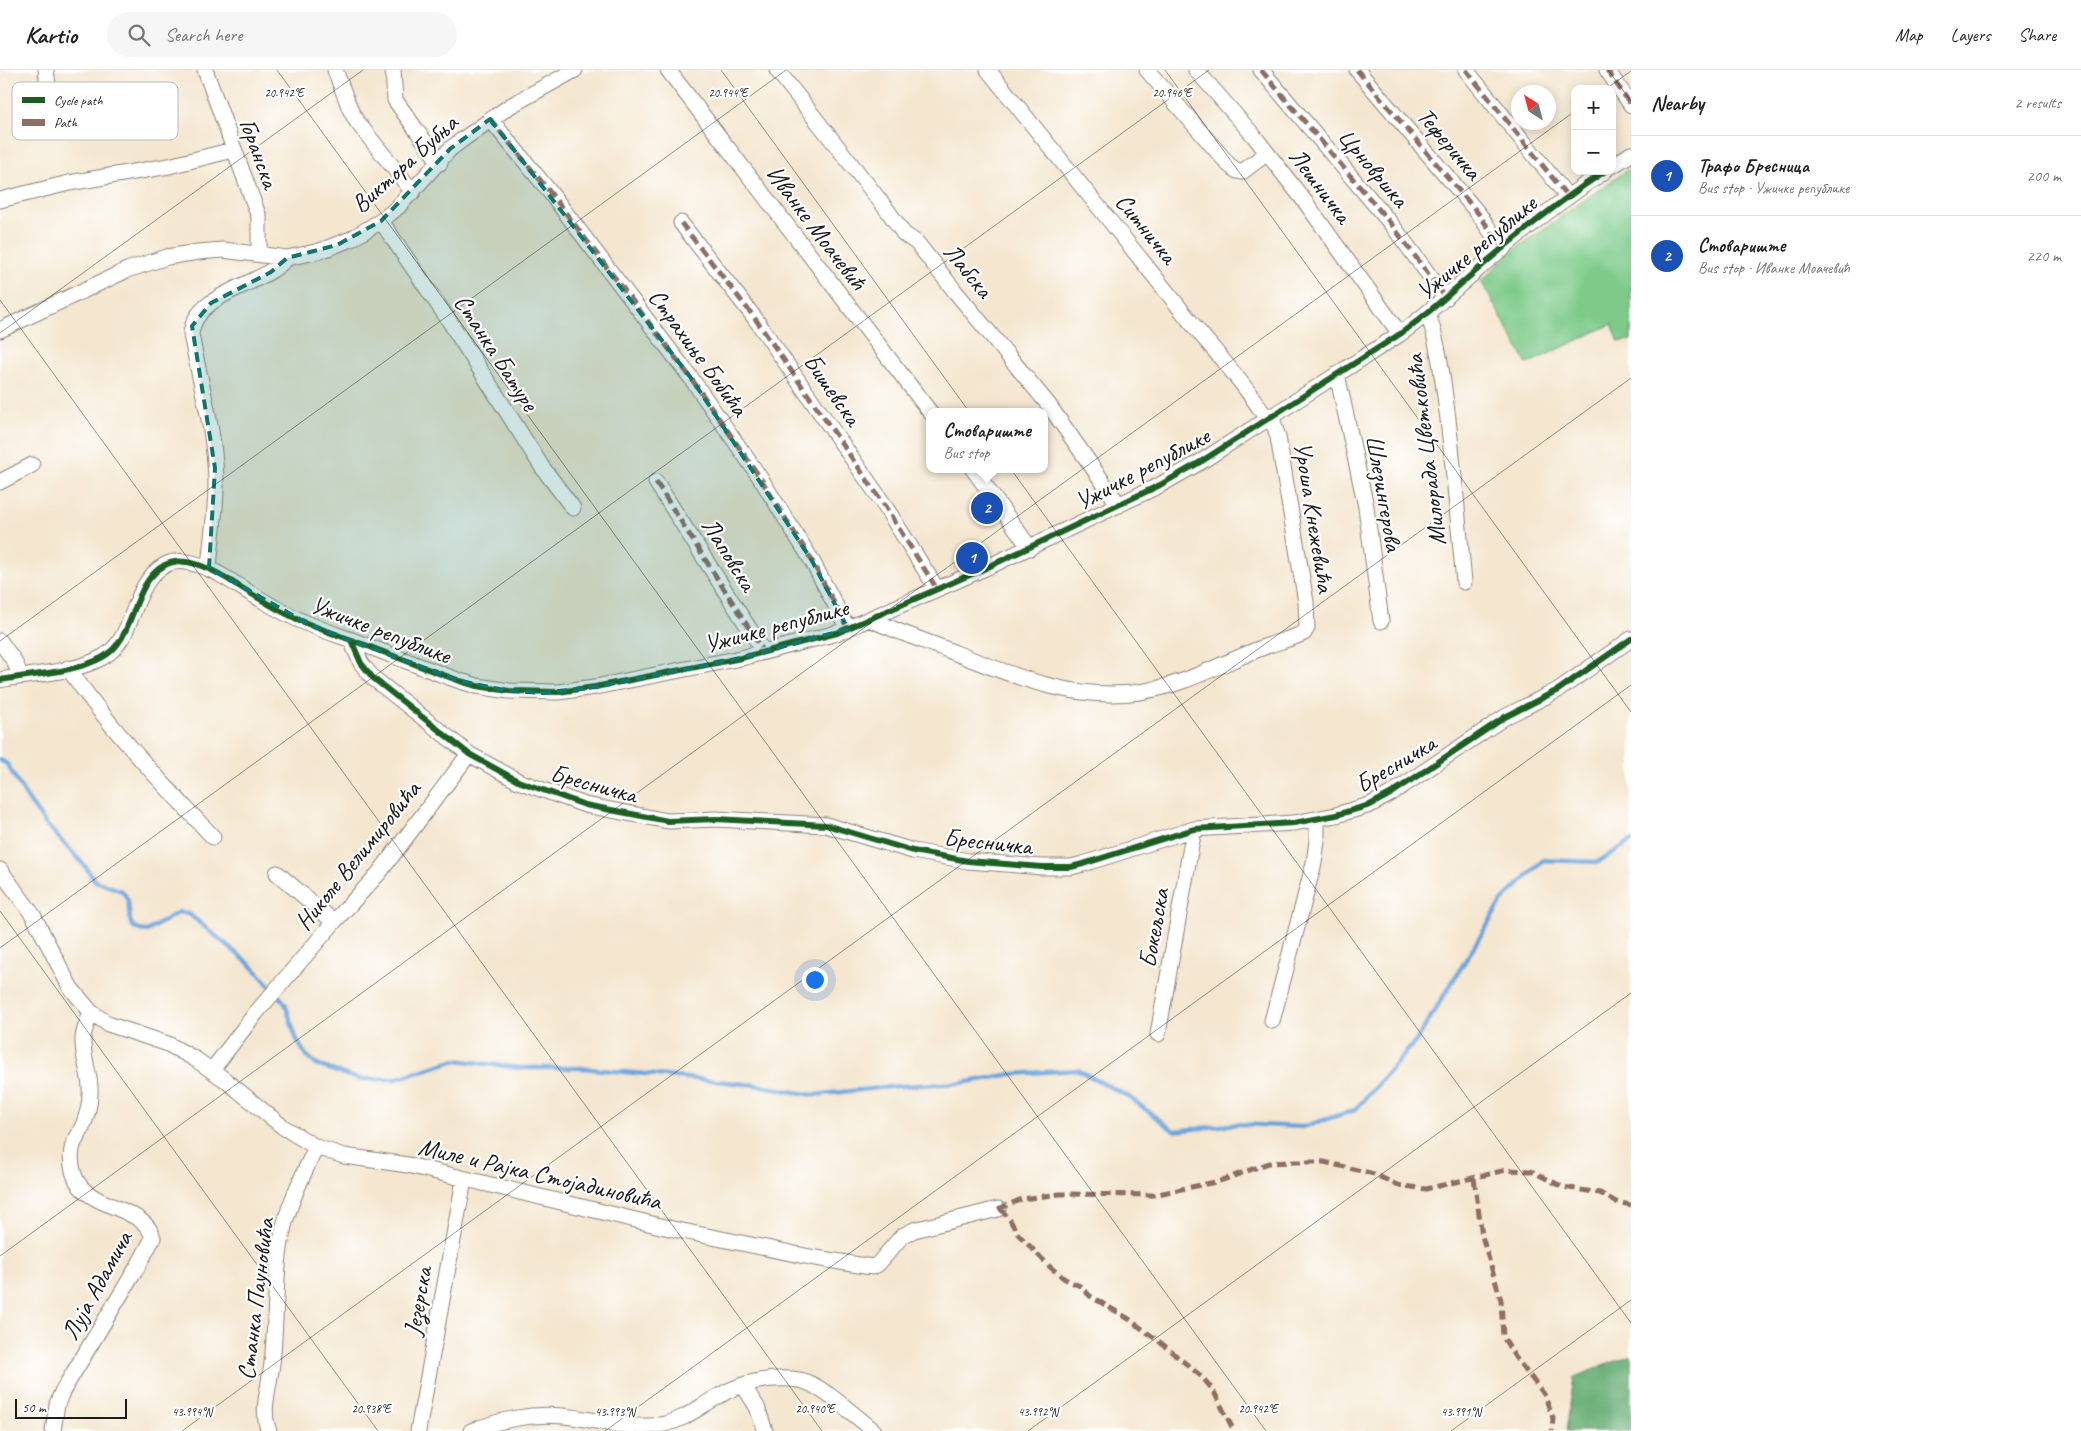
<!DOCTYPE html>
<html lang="en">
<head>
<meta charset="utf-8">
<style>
  :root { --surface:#fff; --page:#f6f6f6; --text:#222; --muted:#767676; --line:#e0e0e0; --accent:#b5179e }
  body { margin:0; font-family:Caveat,sans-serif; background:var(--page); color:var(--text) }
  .controls { position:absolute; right:15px; top:15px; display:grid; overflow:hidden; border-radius:10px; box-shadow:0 2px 12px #0003 }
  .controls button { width:45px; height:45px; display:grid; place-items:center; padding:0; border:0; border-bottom:1px solid var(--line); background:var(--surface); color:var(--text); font:25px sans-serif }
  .compass { position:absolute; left:1511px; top:15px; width:45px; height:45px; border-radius:50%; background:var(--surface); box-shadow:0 2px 12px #0003; rotate:324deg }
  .scale { position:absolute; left:15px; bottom:12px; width:112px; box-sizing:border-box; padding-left:5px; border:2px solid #1c1c1c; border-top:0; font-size:14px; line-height:18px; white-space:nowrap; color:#1c1c1c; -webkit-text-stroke:4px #fff; paint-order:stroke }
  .you { position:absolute; left:814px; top:909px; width:18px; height:18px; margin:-12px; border:4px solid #fff; border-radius:50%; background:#1a73e8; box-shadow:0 0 0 8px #1a73e833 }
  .badge { display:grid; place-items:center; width:32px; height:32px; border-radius:50%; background:var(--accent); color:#fff; font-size:16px; font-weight:700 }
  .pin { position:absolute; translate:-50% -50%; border:2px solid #fff; box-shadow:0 1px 5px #0006 }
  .popup { position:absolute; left:926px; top:338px; width:122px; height:65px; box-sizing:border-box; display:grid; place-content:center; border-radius:10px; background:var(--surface); filter:drop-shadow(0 1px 4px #0005); font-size:16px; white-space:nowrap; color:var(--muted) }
  .popup b { font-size:19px; color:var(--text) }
  .popup::after { content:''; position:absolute; left:50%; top:100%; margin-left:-10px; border:10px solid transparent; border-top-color:var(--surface) }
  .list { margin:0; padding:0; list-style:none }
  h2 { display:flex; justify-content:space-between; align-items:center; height:65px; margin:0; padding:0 20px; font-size:21px }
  h2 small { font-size:16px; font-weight:400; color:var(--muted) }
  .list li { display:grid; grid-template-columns:32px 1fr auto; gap:15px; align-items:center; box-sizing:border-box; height:80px; padding:0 20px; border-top:1px solid var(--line) }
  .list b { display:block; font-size:19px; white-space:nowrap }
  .list p { margin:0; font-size:16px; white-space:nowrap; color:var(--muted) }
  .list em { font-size:16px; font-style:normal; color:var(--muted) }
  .icon { flex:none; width:28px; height:28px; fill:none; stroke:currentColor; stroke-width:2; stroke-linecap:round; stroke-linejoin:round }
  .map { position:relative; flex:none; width:1631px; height:1361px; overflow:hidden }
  header { display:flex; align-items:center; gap:30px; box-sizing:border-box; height:70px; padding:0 25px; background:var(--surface); border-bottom:1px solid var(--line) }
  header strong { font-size:24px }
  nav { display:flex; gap:28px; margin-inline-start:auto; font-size:18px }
  .search { width:350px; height:45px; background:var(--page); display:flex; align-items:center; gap:12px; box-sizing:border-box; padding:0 18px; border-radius:28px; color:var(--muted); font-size:19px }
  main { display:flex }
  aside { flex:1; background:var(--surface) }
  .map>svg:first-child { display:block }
  .green { fill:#7dca89; stroke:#4c7352 }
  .forest { fill:#66ae75; stroke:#416548 }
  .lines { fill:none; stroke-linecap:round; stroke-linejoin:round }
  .stream { stroke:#6ca4db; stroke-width:4.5 }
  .minor-casing { stroke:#888176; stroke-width:17 }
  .minor { stroke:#fff; stroke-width:15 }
  .quiet { stroke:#8d6e63; stroke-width:5; stroke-dasharray:10 5; stroke-linecap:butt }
  .cycleway-casing { stroke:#fff; stroke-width:9 }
  .cycleway { stroke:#1b5e20; stroke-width:6 }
  .marked { fill:#0f766e; fill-opacity:0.2; stroke:#0f766e; stroke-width:4; stroke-dasharray:10 6; stroke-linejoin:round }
  .ticks { fill:none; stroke:#1c1c1c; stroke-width:1; stroke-opacity:0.45 }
  .labels { text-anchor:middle; stroke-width:4.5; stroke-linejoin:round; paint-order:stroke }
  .street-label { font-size:25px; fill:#1c1c1c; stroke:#fff }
  .key { fill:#fff; stroke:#bbb; stroke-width:1 }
  .key-label { font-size:14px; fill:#1c1c1c }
  .ticks-label { font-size:12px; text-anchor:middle; fill:#1c1c1c; stroke:#fff; stroke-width:4.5; stroke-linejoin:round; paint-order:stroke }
</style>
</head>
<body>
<header>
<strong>Kartio</strong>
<div class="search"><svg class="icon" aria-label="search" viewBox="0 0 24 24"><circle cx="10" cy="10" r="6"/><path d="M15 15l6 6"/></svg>Search here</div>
<nav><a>Map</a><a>Layers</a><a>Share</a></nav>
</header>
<main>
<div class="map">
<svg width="1631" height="1361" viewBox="0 0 1631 1361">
  <rect width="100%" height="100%" fill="#fff"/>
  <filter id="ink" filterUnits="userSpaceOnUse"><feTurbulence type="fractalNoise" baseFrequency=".02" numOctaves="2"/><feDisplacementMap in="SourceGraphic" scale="10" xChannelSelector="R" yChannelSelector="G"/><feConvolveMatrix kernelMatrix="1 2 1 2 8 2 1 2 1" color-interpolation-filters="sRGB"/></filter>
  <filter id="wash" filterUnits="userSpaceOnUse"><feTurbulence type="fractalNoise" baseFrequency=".0096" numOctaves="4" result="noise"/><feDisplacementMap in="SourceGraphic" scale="20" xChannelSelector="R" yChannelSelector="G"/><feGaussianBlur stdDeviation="1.12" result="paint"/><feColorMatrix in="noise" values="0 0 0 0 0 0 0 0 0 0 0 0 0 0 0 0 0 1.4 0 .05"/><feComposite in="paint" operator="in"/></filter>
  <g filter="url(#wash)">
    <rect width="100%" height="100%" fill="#f4e6cf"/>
    <path class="green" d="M 1631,97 L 1631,270 L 1619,272 L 1612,254 L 1527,294 L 1481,211 L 1514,180 Z"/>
    <path class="forest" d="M 1631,1285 L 1631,1361 L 1566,1361 L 1574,1307 Z"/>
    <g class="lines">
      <path class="stream" d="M 0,690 L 7,694 L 27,728 L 45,753 L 85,796 L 95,811 L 122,821 C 124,824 127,828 128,831 C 131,846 125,860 147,861 L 179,842 L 189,844 L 252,896 L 285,933 L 296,968 L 305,984 L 317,995 L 358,1009 L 395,1009 L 456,990 L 519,998 L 581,998 L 667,1006 L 755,1015 L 813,1025 L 899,1016 L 962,1013 L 1012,1004 L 1078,1000 L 1129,1027 L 1174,1061 L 1238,1054 L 1302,1057 L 1355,1040 L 1416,971 L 1502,831 L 1543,790 L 1598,792 L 1631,771"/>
    </g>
  </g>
  <g filter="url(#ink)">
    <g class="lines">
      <defs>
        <path id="minor" d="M 46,0 L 51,37
          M 205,0 L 259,147 L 259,184
          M 335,0 L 350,39 L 357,52 L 413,122
          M 393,0 L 395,30 L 440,93
          M 668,0 L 930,342
          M 777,0 L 888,141 L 904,164 L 917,173 L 954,220 L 1048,334 L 1119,435
          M 988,0 C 1054,82 1121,164 1186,246 C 1213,280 1243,311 1266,348
          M 1147,0 L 1229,95 L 1237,101 L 1242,102 L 1267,83
          M 1196,0 L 1254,66 L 1306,133 L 1400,264
          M 1261,0 L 1392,155 L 1446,228
          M 1357,0 L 1478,143 L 1503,179
          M 1466,0 L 1568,127
          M 1607,0 L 1631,35
          M 490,49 L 546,117 L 691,308 L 759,406 L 811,489 L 848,559
          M 1612,96 L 1631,84
          M 0,130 L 69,113 L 169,96 L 233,80
          M 381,151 L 448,249 L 542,397 L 573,438
          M 681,153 L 754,247 L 881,430 L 937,519
          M 1428,244 C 1440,278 1443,313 1448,349 C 1454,403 1459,458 1464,512
          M 0,260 L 127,200 L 167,187 L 198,182 L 223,180 L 287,188 L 320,181 L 351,169 L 381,151 L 398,137 L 450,79 L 462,70 L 510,36 L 575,0
          M 1337,304 L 1366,437 L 1381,551
          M 973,399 L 1030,478
          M 0,412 L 32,395
          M 656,412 L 764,582
          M 209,498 C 211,471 216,442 216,415 C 216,364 200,313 191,264 C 195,222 261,217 287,188
          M 870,549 C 895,561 922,570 948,580 C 1008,604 1073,632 1139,622 C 1184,616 1222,593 1264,577 C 1277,572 1291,569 1304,563 L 1307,558 L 1306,532 L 1278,367 L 1271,345
          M 351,570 L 361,593 L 373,608 L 469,684 L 518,711 L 585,735 L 668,751 L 716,749 L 826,755 L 913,781 L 968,791 L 1042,797 L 1071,797 L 1083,794 L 1194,759 L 1294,753 L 1336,745 L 1370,735 L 1392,723 L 1505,647 L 1558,620 L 1631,569
          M 0,571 L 14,591 L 21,606
          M 68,598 C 111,660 162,713 213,767
          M 0,610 C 31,604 75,603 103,587 C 137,568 130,514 165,495 C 182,486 204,496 219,504 C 243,518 266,534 291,546 C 312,557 335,564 357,572 C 392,585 426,599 460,611 L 477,616 L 509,621 L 558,622 L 595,617 L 741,588 L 837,563 L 990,496 L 1160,415 L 1202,391 L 1400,264 C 1427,245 1451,222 1477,200 C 1517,165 1560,131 1605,101
          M 0,800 L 33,845 L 70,917 L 91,942 L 108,954 L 168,974 L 195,989 L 224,1009 L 283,1057 L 316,1077 L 344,1086 L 408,1095 L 673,1159 L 810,1187 L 865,1196 L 873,1197 L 878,1194 L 902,1166 L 914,1160 L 998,1139
          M 277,803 L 334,852
          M 1272,951 L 1314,793 L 1317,771 L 1317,749
          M 1158,964 L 1194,759
          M 212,1000 L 255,944 L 334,852 L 379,803 L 469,684
          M 743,1315 L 757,1337 L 765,1361
          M 53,1361 L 57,1334 L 62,1322 L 139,1194 L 153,1168 C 146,1139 99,1139 80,1116 C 72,1105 69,1088 73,1075 C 74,1071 78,1067 80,1062 C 87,1048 91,1033 90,1017 C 89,1001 82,985 83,968 C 84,959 88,951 91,942
          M 269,1361 C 260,1341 270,1314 272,1293 C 277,1248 274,1200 284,1156 C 291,1129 304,1103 316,1077
          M 418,1361 L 464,1110
          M 471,1361 C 501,1350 530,1343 563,1346 C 595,1349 633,1361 665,1354 C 686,1349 700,1336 719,1326 C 741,1312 773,1306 799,1310 C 818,1312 858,1348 874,1361"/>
      </defs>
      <use href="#minor" class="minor-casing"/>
      <use href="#minor" class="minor"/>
      <path class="quiet" d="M 1261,0 L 1392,155 L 1446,228
        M 1357,0 L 1478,143 L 1503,179
        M 1466,0 L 1568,127
        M 1607,0 L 1631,35
        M 490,49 L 546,117 L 691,308 L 759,406 L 811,489 L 848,559
        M 681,153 L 754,247 L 881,430 L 937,519
        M 656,412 L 764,582
        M 1474,1108 L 1482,1166 L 1501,1230 L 1503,1267 L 1515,1287 L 1544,1324 L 1553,1348 L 1552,1361
        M 1000,1138 L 1010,1150 L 1018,1164 L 1050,1197 L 1065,1209 L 1080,1216 L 1090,1226 L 1129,1249 L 1161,1273 L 1202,1307 L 1213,1320 L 1234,1361
        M 998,1139 L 1022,1129 L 1060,1124 L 1153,1125 L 1220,1111 L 1269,1093 L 1295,1092 L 1324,1092 L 1374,1104 L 1397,1115 L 1426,1119 L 1506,1100 L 1531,1101 L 1563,1117 L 1600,1123 L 1616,1132 L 1631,1135"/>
      <defs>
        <path id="cycleway" d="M 351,570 L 361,593 L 373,608 L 469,684 L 518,711 L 585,735 L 668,751 L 716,749 L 826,755 L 913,781 L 968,791 L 1042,797 L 1071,797 L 1083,794 L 1194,759 L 1294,753 L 1336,745 L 1370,735 L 1392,723 L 1505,647 L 1558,620 L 1631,569
          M 0,610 C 31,604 75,603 103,587 C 137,568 130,514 165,495 C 182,486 204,496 219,504 C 243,518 266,534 291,546 C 312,557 335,564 357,572 C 392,585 426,599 460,611 L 477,616 L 509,621 L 558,622 L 595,617 L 741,588 L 837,563 L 990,496 L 1160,415 L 1202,391 L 1400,264 C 1427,245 1451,222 1477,200 C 1517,165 1560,131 1605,101"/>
      </defs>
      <use href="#cycleway" class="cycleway-casing"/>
      <use href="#cycleway" class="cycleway"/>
    </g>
  </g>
  <path class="marked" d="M 490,49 L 691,308 L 811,489 L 848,559 L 741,588 L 595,617 L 542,623 L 509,621 L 460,611 L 310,555 L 209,498 L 215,398 L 192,256 L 211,233 L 271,202 L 287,188 L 337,175 L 381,151 L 450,79 Z"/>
  <path class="ticks" d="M 277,0 L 1266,1361M 721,0 L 1631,1253M 1165,0 L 1631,642M 1608,0 L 1631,31M 1606,19 L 1631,1M 0,230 L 822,1361M 0,263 L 363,0M 0,571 L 786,0M 0,841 L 378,1361M 0,878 L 1209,0M 0,1186 L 1575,41M 182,1361 L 1631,308M 605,1361 L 1631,615M 1028,1361 L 1631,923M 1451,1361 L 1631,1230"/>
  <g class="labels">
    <g class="street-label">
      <text transform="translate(1450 73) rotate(50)" y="9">Теферичка</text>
      <text transform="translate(260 83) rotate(70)" y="9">Горанска</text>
      <text transform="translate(404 93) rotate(-42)" y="9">Виктора Бубња</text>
      <text transform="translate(1374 97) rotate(50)" y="9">Црновршка</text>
      <text transform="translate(1321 115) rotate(53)" y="9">Лешничка</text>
      <text transform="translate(817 157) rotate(53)" y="9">Иванке Моачевић</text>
      <text transform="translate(1147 158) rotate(51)" y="9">Ситничка</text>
      <text transform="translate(1476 177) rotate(-40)" y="9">Ужичке републике</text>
      <text transform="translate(969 200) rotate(51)" y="9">Лабска</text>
      <text transform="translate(497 282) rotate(57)" y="9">Станка Батуре</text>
      <text transform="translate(699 282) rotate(54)" y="9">Страхиње Бобића</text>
      <text transform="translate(833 319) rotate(55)" y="9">Бишевска</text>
      <text transform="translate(1425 380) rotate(-97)" y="9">Милорада Цветковића</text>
      <text transform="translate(1142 398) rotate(-28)" y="9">Ужичке републике</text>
      <text transform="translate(1385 423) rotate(80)" y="9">Шлезингерова</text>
      <text transform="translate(1315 447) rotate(81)" y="9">Уроша Кнежевића</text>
      <text transform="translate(730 484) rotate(58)" y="9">Лаповска</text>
      <text transform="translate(776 555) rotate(-15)" y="9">Ужичке републике</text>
      <text transform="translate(381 559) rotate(21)" y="9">Ужичке републике</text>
      <text transform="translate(1395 693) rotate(-31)" y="9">Бресничка</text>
      <text transform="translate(594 713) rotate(15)" y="9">Бресничка</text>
      <text transform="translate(988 771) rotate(6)" y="9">Бресничка</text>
      <text transform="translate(357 785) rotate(-51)" y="9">Николе Велимировића</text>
      <text transform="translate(1153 858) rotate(-80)" y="9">Бокељска</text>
      <text transform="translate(540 1103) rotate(13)" y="9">Миле и Рајка Стојадиновића</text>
      <text transform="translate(96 1215) rotate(-61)" y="9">Луја Адамича</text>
      <text transform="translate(255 1229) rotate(-83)" y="9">Станка Пауновића</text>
      <text transform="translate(417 1231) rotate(-80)" y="9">Језерска</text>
    </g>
  </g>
  <rect x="12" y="12" width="166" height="58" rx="8" class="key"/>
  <rect x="22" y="27" width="23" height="6" fill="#1b5e20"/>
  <rect x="22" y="49" width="23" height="7" fill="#8d6e63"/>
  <g class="key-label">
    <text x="54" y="35">Cycle path</text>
    <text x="54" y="57">Path</text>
  </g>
  <g class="ticks-label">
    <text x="284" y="27">20.942°E</text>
    <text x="728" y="27">20.944°E</text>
    <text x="1172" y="27">20.946°E</text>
    <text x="371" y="1343">20.938°E</text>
    <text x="815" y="1343">20.940°E</text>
    <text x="1258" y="1343">20.942°E</text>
    <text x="192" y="1346">43.994°N</text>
    <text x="615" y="1346">43.993°N</text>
    <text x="1038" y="1346">43.992°N</text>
    <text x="1461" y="1346">43.991°N</text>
  </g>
</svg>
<div class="controls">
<button>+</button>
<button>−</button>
</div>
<svg class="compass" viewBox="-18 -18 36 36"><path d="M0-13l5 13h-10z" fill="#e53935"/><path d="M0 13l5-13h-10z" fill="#767676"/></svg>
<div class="scale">50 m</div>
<div class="you"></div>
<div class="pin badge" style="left:972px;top:488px;background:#1a4fb4">1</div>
<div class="pin badge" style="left:987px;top:438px;background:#1a4fb4">2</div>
<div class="popup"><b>Стовариште</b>Bus stop</div>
</div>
<aside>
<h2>Nearby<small>2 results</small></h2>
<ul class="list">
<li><span class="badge" style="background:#1a4fb4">1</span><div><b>Трафо Бресница</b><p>Bus stop · Ужичке републике</p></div><em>200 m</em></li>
<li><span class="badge" style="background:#1a4fb4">2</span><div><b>Стовариште</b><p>Bus stop · Иванке Моачевић</p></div><em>220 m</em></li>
</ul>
</aside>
</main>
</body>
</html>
